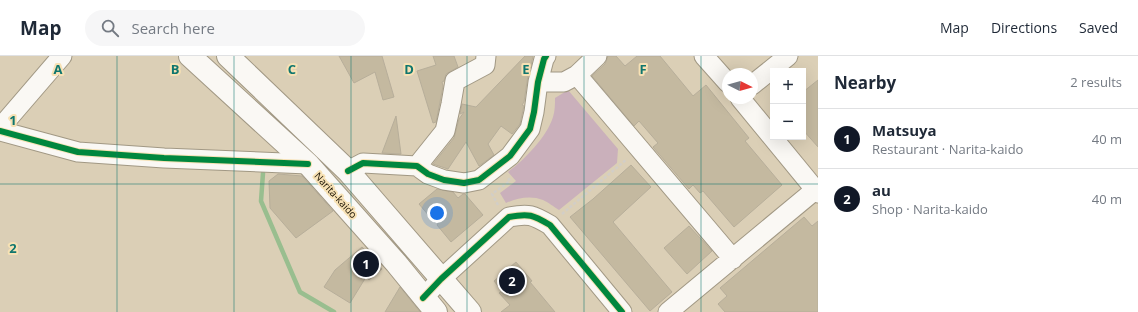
<!DOCTYPE html>
<html lang="en">
<head>
<meta charset="utf-8">
<style>
  :root { --surface:#fff; --page:#f6f6f7; --text:#1f2937; --muted:#747a83; --line:#e0e1e3; --accent:#111827 }
  body { margin:0; font-family:"Open Sans",sans-serif; background:var(--page); color:var(--text) }
  .controls { position:absolute; right:12px; top:12px; display:grid; overflow:hidden; border-radius:0px; box-shadow:0 4px 16px #0002 }
  .controls button { width:36px; height:36px; display:grid; place-items:center; padding:0; border:0; border-bottom:1px solid var(--line); background:var(--surface); color:var(--text); font:20px sans-serif }
  .compass { position:absolute; left:722px; top:12px; width:36px; height:36px; border-radius:50%; background:var(--surface); box-shadow:0 4px 16px #0002; rotate:95deg }
  .you { position:absolute; left:437px; top:157px; width:14px; height:14px; margin:-10px; border:3px solid #fff; border-radius:50%; background:#1a73e8; box-shadow:0 0 0 6px #1a73e833 }
  .badge { display:grid; place-items:center; width:26px; height:26px; border-radius:50%; background:var(--accent); color:#fff; font-size:13px; font-weight:700 }
  .pin { position:absolute; translate:-50% -50%; border:2px solid #fff; box-shadow:0 1px 4px #0006 }
  .list { margin:0; padding:0; list-style:none }
  h2 { display:flex; justify-content:space-between; align-items:center; height:52px; margin:0; padding:0 16px; font-size:17px }
  h2 small { font-size:13px; font-weight:400; color:var(--muted) }
  .list li { display:grid; grid-template-columns:26px 1fr auto; gap:12px; align-items:center; box-sizing:border-box; height:60px; padding:0 16px; border-top:1px solid var(--line) }
  .list b { display:block; font-size:15px; white-space:nowrap }
  .list p { margin:0; font-size:13px; white-space:nowrap; color:var(--muted) }
  .list em { font-size:13px; font-style:normal; color:var(--muted) }
  .icon { flex:none; width:22px; height:22px; fill:none; stroke:currentColor; stroke-width:2; stroke-linecap:round; stroke-linejoin:round }
  .map { position:relative; flex:none; width:818px; height:256px; overflow:hidden }
  header { display:flex; align-items:center; gap:24px; box-sizing:border-box; height:56px; padding:0 20px; background:var(--surface); border-bottom:1px solid var(--line) }
  header strong { font-size:19px }
  nav { display:flex; gap:22px; margin-inline-start:auto; font-size:14px }
  .search { width:280px; height:36px; background:var(--page); display:flex; align-items:center; gap:10px; box-sizing:border-box; padding:0 14px; border-radius:22px; color:var(--muted); font-size:15px }
  main { display:flex }
  aside { flex:1; background:var(--surface) }
  .map>svg:first-child { display:block }
  .green { fill:#cab0bb }
  .lines { fill:none; stroke-linecap:round; stroke-linejoin:round }
  .stream { stroke:#99be8f; stroke-width:4.5 }
  .building { fill:#c4b9a0; stroke:#b7ae9a }
  .minor-casing { stroke:#a19884; stroke-width:21 }
  .highway-casing { stroke:#a19884; stroke-width:24 }
  .path { stroke:#d2cec7; stroke-width:2.5; stroke-dasharray:3 2; stroke-linecap:butt }
  .minor { stroke:#faf8f4; stroke-width:19 }
  .highway { stroke:#faf8f4; stroke-width:22 }
  .cycleway-casing { stroke:#f7e1b4; stroke-width:8 }
  .cycleway { stroke:#00873e; stroke-width:6 }
  .grid { fill:none; stroke:#0f766e; stroke-width:1; stroke-opacity:0.55 }
  .labels { text-anchor:middle; stroke-width:4; stroke-linejoin:round; paint-order:stroke }
  .street-label { font-size:10px; fill:#191102; stroke:#f7e1b4 }
  .grid-label { font-size:13px; text-anchor:middle; font-weight:bold; fill:#0f766e; stroke:#f7e1b4; stroke-width:4; stroke-linejoin:round; paint-order:stroke }
</style>
</head>
<body>
<header>
<strong>Map</strong>
<div class="search"><svg class="icon" aria-label="search" viewBox="0 0 24 24"><circle cx="10" cy="10" r="6"/><path d="M15 15l6 6"/></svg>Search here</div>
<nav><a>Map</a><a>Directions</a><a>Saved</a></nav>
</header>
<main>
<div class="map">
<svg width="818" height="256" viewBox="0 0 818 256">
  <rect width="100%" height="100%" fill="#dbcfb6"/>
  <path class="green" d="M 568,34 L 618,93 L 617,107 L 559,154 C 554,151 548,146 543,144 C 531,139 517,142 506,147 L 500,137 L 516,125 L 508,116 C 524,104 547,81 553,61 C 555,55 555,48 555,42 Z"/>
  <g class="lines">
    <path class="stream" d="M 263,117 L 261,145 L 300,236 L 334,256"/>
  </g>
  <path class="building" d="M 339,0 L 382,0 L 394,41 L 383,44 L 375,16 L 354,27 Z
    M 433,0 L 454,0 L 458,11 L 446,18 L 444,25 L 442,26 L 443,30 L 440,46 L 436,66 L 433,67 L 417,15 L 436,9 Z
    M 525,0 L 533,0 L 530,14 L 527,18 L 528,19 L 524,46 L 522,49 L 524,50 L 523,54 L 520,68 L 512,78 L 501,70 L 488,88 L 494,99 L 479,110 L 466,86 L 448,113 L 433,108 L 454,82 L 459,63 L 464,56 L 460,58 L 462,48 L 476,51 Z
    M 608,0 L 616,0 L 625,10 L 637,0 L 660,0 L 693,40 L 706,29 L 749,82 L 745,85 L 782,129 L 734,171 L 703,135 L 700,137 L 693,129 L 689,133 L 653,91 L 658,87 L 639,65 L 634,70 L 592,20 L 605,8 L 607,3 Z
    M 818,24 L 818,91 L 803,74 L 803,36 Z
    M 396,60 L 401,98 L 382,97 Z
    M 631,109 L 651,131 L 613,166 L 672,236 L 650,255 L 570,161 L 593,143 Z
    M 278,118 L 302,120 L 333,155 L 296,182 L 270,152 L 269,125 Z
    M 437,133 L 453,136 L 458,142 L 463,138 L 465,138 L 483,159 L 451,186 L 437,169 L 442,160 L 435,167 L 419,148 Z
    M 804,161 L 812,170 L 818,165 L 818,256 L 725,256 L 718,248 L 727,240 L 720,232 Z
    M 689,170 L 712,195 L 687,218 L 664,192 Z
    M 362,191 L 382,213 L 369,224 L 366,221 L 350,247 L 324,231 L 335,214 Z
    M 516,206 L 532,225 L 530,226 L 555,256 L 501,256 L 510,249 L 499,237 L 502,235 L 494,225 Z
    M 400,231 L 420,256 L 385,256 Z"/>
  <g class="lines">
    <defs>
      <path id="minor" d="M 597,0 L 577,19 L 733,203
        M 704,0 L 728,27
        M 538,26 L 564,26 L 577,19
        M 752,29 L 788,0
        M 740,42 L 818,137
        M 0,72 L 62,0
        M 0,75 L 78,96 L 164,102 L 308,108
        M 417,110 L 445,75 L 451,48 L 455,25 L 485,9 L 486,0
        M 348,115 L 363,107 L 417,110 L 428,118 L 444,124 L 464,127 L 479,124 L 510,100 L 530,73 L 534,56 L 538,26 L 544,3 L 546,0
        M 423,242 L 441,223 L 509,161 C 529,157 533,159 550,169 L 622,256
        M 668,256 L 815,134"/>
      <path id="highway" d="M 190,0 L 308,108 L 396,207 L 436,256
        M 228,0 L 348,115 L 470,256"/>
    </defs>
    <use href="#minor" class="minor-casing"/>
    <use href="#highway" class="highway-casing"/>
    <path class="path" d="M 498,149 L 492,138 L 510,125 L 508,122
      M 562,158 L 627,103"/>
    <use href="#minor" class="minor"/>
    <use href="#highway" class="highway"/>
    <defs>
      <path id="cycleway" d="M 0,75 L 78,96 L 164,102 L 308,108
        M 348,115 L 363,107 L 417,110 L 428,118 L 444,124 L 464,127 L 479,124 L 510,100 L 530,73 L 534,56 L 538,26 L 544,3 L 546,0
        M 423,242 L 441,223 L 509,161 C 529,157 533,159 550,169 L 622,256"/>
    </defs>
    <use href="#cycleway" class="cycleway-casing"/>
    <use href="#cycleway" class="cycleway"/>
  </g>
  <path class="grid" d="M 117,0 L 117,256M 234,0 L 234,256M 351,0 L 351,256M 467,0 L 467,256M 584,0 L 584,256M 701,0 L 701,256M 0,128 L 818,128"/>
  <g class="labels">
    <g class="street-label">
      <text transform="translate(336 139) rotate(48)" y="4">Narita-kaido</text>
    </g>
  </g>
  <g class="grid-label">
    <text x="58" y="18">A</text>
    <text x="175" y="18">B</text>
    <text x="292" y="18">C</text>
    <text x="409" y="18">D</text>
    <text x="526" y="18">E</text>
    <text x="643" y="18">F</text>
    <text x="13" y="69">1</text>
    <text x="13" y="197">2</text>
  </g>
</svg>
<div class="controls">
<button>+</button>
<button>−</button>
</div>
<svg class="compass" viewBox="-18 -18 36 36"><path d="M0-13l5 13h-10z" fill="#e53935"/><path d="M0 13l5-13h-10z" fill="#747a83"/></svg>
<div class="you"></div>
<div class="pin badge" style="left:366px;top:208px">1</div>
<div class="pin badge" style="left:512px;top:225px">2</div>
</div>
<aside>
<h2>Nearby<small>2 results</small></h2>
<ul class="list">
<li><span class="badge">1</span><div><b>Matsuya</b><p>Restaurant · Narita-kaido</p></div><em>40 m</em></li>
<li><span class="badge">2</span><div><b>au</b><p>Shop · Narita-kaido</p></div><em>40 m</em></li>
</ul>
</aside>
</main>
</body>
</html>
